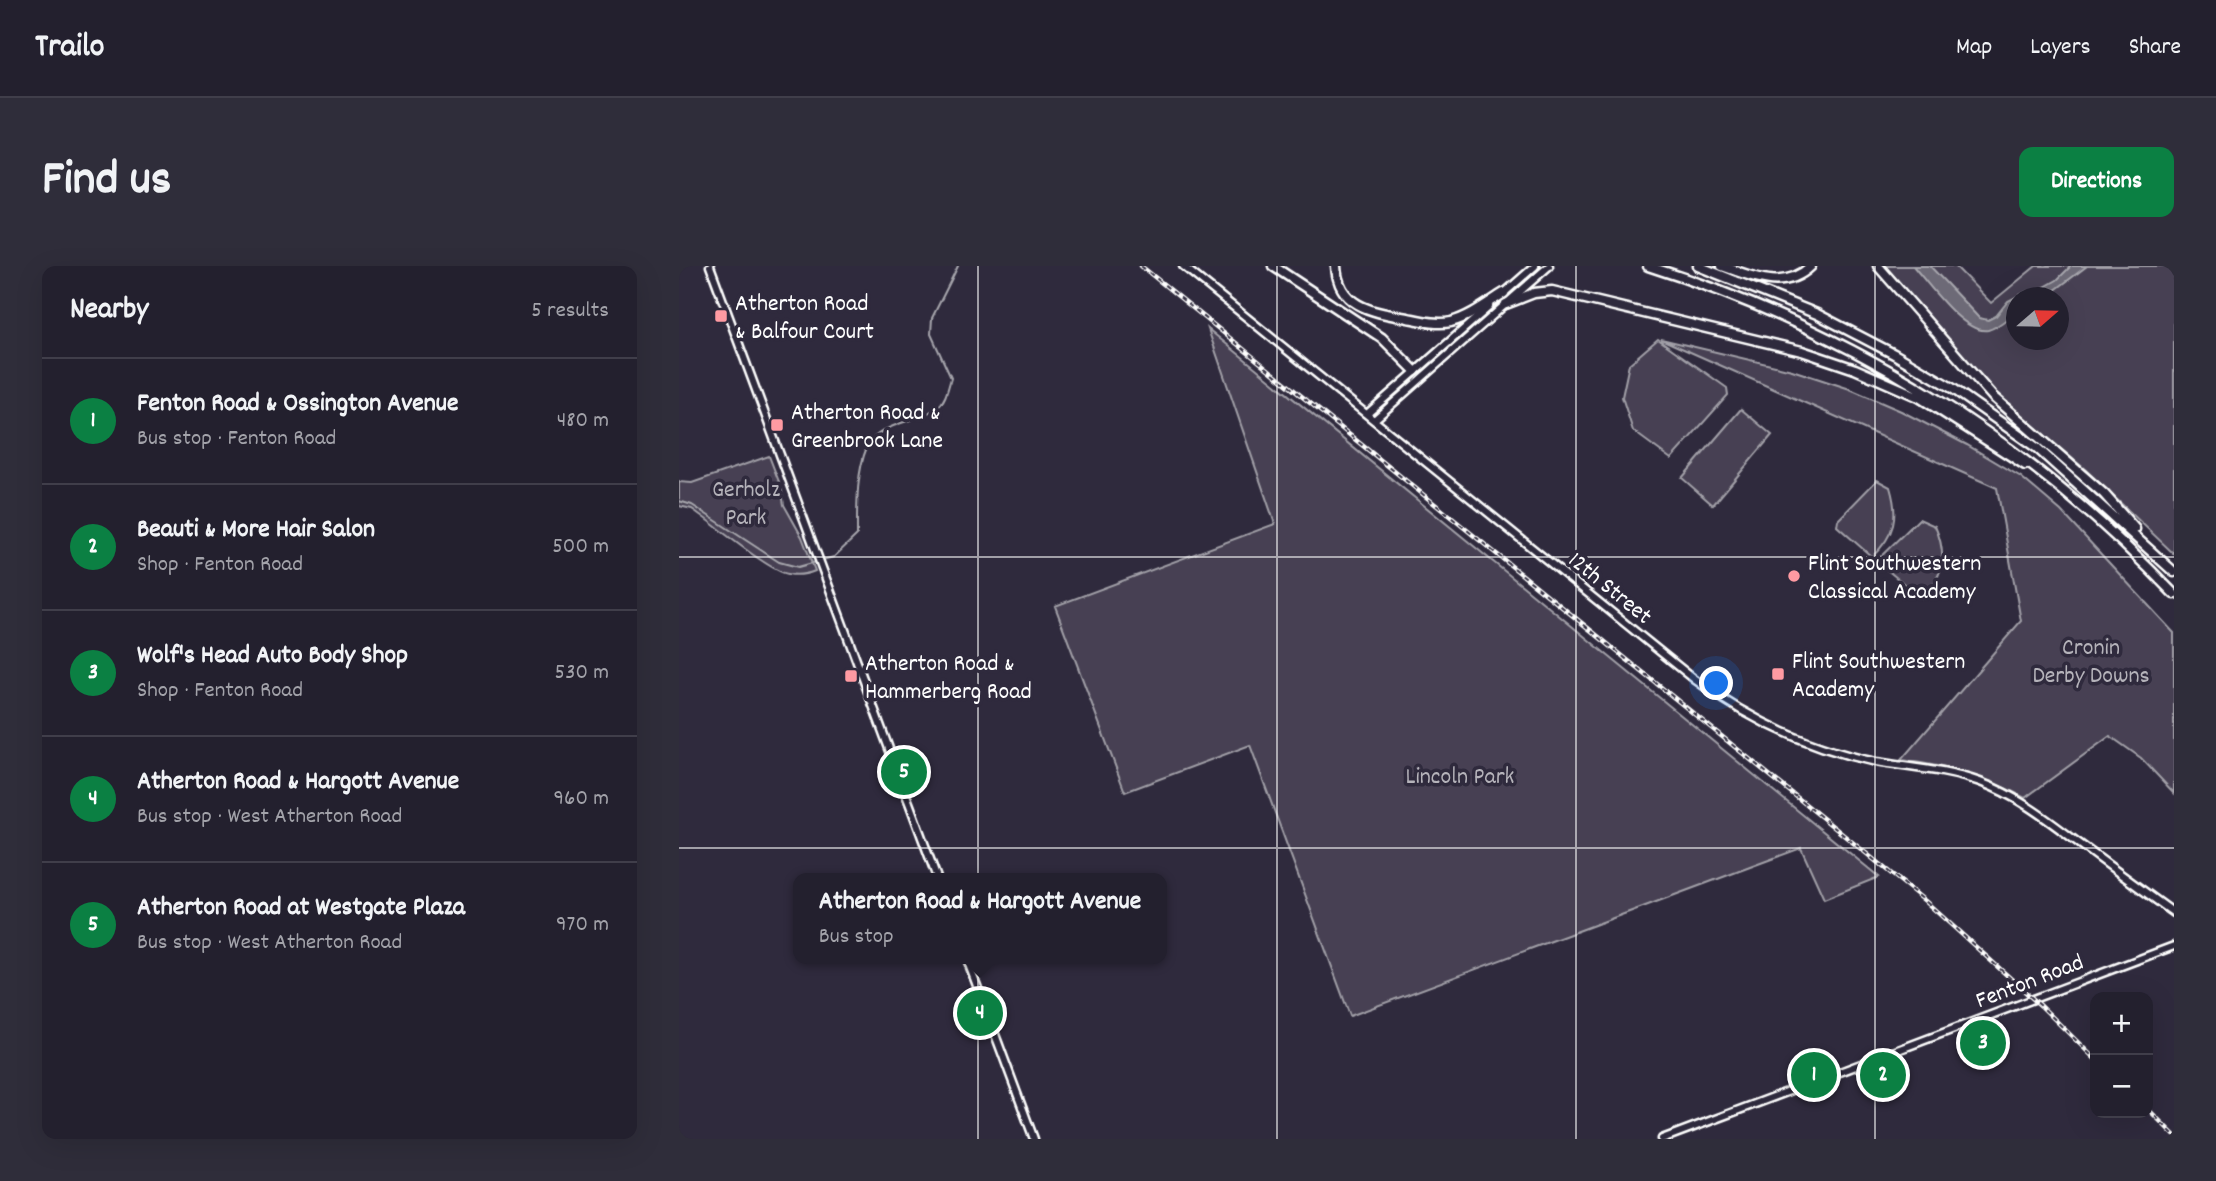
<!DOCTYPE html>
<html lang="en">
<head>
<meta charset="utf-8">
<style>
  :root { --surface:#23202e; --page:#2f2d3a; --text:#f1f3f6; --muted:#a3a3aa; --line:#403e4a; --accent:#0b8043 }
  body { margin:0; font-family:Dekko,sans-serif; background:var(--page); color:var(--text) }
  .controls { position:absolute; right:21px; bottom:21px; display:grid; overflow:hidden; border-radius:14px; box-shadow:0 7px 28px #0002 }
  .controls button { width:63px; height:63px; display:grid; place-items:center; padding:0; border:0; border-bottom:2px solid var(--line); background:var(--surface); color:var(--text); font:35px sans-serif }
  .compass { position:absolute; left:1327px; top:21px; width:63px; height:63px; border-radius:50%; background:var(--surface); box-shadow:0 7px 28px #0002; rotate:70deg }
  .you { position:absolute; left:1038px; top:418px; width:24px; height:24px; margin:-18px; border:5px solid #fff; border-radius:50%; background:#1a73e8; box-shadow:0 0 0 10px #1a73e833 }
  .badge { display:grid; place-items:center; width:46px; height:46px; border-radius:50%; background:var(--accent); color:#fff; font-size:23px; font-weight:700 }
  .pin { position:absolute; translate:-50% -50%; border:4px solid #fff; box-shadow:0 2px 7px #0006 }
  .popup { position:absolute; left:114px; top:607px; width:374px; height:91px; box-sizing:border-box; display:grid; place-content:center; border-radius:14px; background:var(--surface); filter:drop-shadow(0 2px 5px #0005); font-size:23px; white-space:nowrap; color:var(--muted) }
  .popup b { font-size:26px; color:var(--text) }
  .popup::after { content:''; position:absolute; left:50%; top:100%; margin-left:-14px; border:14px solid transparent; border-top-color:var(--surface) }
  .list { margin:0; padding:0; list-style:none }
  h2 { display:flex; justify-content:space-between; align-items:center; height:91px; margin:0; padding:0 28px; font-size:30px }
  h2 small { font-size:23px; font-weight:400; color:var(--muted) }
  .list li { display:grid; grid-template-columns:46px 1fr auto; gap:21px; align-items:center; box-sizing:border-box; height:126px; padding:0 28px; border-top:2px solid var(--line) }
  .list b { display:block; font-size:26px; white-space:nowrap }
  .list p { margin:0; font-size:23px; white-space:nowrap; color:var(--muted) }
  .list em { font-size:23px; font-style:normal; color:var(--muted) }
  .map { position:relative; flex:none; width:1495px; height:873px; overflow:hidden; border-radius:14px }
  header { display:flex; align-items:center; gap:42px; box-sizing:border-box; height:98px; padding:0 35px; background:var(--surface); border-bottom:2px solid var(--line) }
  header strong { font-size:33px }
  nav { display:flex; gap:38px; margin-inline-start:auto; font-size:24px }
  .intro { display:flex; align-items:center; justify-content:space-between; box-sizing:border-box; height:168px; padding:0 42px }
  h1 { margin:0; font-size:49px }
  .button { padding:18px 32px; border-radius:14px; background:var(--accent); color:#fff; font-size:24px; font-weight:700 }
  main { display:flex; gap:42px; padding:0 42px }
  aside { flex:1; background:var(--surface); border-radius:14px; box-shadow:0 7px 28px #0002 }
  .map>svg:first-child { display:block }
  .green { fill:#464152; stroke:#a2a0a8; stroke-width:2; fill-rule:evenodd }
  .water { fill:#6d6a77; stroke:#a7a6ad; stroke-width:2 }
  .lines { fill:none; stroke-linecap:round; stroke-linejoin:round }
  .stream { stroke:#a7a6ad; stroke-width:2 }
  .secondary-casing { stroke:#fff; stroke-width:11 }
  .highway-casing { stroke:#fff; stroke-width:13 }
  .secondary { stroke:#2f2a3d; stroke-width:6 }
  .highway { stroke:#2f2a3d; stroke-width:8 }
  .rail-casing { stroke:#fff; stroke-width:4.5 }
  .rail { stroke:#2f2a3d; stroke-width:2; stroke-dasharray:5; stroke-linecap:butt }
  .grid { fill:none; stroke:#fff; stroke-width:2; stroke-opacity:0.55 }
  .poi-dot { fill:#ff9aa2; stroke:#2f2a3d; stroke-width:2.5 }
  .labels { text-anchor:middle; stroke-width:7; stroke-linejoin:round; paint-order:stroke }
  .poi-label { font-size:24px; fill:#fff; stroke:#2f2a3d; text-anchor:start }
  .park-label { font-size:24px; fill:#b5b3ba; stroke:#2f2a3d }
  .street-label { font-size:24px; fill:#fff; stroke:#2f2a3d }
</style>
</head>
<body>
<header>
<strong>Trailo</strong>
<nav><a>Map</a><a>Layers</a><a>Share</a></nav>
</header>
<div class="intro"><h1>Find us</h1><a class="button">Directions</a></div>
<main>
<aside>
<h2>Nearby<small>5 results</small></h2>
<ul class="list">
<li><span class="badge">1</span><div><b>Fenton Road &amp; Ossington Avenue</b><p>Bus stop · Fenton Road</p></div><em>480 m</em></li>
<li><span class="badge">2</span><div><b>Beauti &amp; More Hair Salon</b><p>Shop · Fenton Road</p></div><em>500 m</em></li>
<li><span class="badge">3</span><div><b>Wolf's Head Auto Body Shop</b><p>Shop · Fenton Road</p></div><em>530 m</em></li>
<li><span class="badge">4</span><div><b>Atherton Road &amp; Hargott Avenue</b><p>Bus stop · West Atherton Road</p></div><em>960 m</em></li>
<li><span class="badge">5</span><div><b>Atherton Road at Westgate Plaza</b><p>Bus stop · West Atherton Road</p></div><em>970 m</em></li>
</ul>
</aside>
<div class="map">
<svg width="1495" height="873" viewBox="0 0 1495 873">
  <rect width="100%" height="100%" fill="#2f2a3d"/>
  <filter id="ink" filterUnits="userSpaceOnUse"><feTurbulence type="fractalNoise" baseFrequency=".0143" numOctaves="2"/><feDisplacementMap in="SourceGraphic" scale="14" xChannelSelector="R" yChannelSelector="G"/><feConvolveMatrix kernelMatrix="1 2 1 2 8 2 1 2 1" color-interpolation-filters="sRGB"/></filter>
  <g filter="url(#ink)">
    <path class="green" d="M 1206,0 L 1276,0 L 1312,37 L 1357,0 L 1495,0 L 1495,288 L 1407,204 L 1317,128 ZM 1338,32 L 1380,32 L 1380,74 L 1338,74 Z
      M 529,63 L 1200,611 L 1145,633 L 1122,582 L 671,750 L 571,479 L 446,526 L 376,340 L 596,258 Z
      M 979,73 L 1048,122 L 1049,129 L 992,193 L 954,165 L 943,131 L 950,98 Z
      M 982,73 L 1113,104 L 1171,123 L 1222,145 L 1288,179 L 1342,211 L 1382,245 L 1495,367 L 1495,527 L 1462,492 L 1431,470 L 1346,532 C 1306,510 1267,500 1222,494 L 1342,355 L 1318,222 Z
      M 1062,143 L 1093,169 L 1034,239 L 1003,212 Z
      M 90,190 L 102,221 L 105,239 L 123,271 L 136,305 C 126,309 119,310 109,308 C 88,304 34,257 13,243 L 0,240 L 0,216 L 13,217 Z
      M 1198,214 L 1211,221 C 1220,251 1216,269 1193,291 L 1158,260 L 1159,254 Z
      M 1240,253 L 1256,260 C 1268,288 1266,311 1242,332 L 1201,298 L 1200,292 Z"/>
    <path class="water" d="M 1234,0 L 1251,0 L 1300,52 L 1309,54 L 1317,50 L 1329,35 L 1347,26 L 1362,23 L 1378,14 L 1392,0 L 1408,0 L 1367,31 L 1338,32 L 1337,46 C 1328,52 1320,61 1309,64 C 1285,69 1249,17 1234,0 Z"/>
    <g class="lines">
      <path class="stream" d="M 0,235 L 13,239 L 100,296 L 119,301 L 137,296
        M 143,294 L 155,291 L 178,269 C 178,242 177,207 188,181 C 200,156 239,157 259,141 C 267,134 269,122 272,112 L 252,68 L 253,52 L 279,0"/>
      <defs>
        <path id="secondary" d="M 31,0 L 258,612
          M 504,0 L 1015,413 C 1070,454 1130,482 1197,496 C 1233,502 1267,504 1301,516 C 1339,530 1369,554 1401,578 C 1432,601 1463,624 1495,647
          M 823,29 L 856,0
          M 688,148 L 810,41
          M 695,154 L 870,0
          M 288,693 L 355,873
          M 983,873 L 1495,680"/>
        <path id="highway" d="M 594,0 L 703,72 L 736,105
          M 657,0 C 659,42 695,46 729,52 C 743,55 758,59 772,56 C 791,51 809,37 825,27
          M 969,0 C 1174,65 1347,173 1495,328
          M 1019,0 L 1138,48 L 1215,88 L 1273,122 L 1358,182 L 1495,306
          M 1043,0 C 1074,11 1105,26 1132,0
          M 1199,0 L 1314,131 L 1425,228 L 1456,263
          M 827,38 L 855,27 L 873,25 L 1123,85 L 1176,103 L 1240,131 L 1346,199"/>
      </defs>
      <use href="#secondary" class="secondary-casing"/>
      <use href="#highway" class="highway-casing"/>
      <use href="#secondary" class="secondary"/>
      <use href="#highway" class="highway"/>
      <defs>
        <path id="rail" d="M 462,0 L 1246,635 L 1362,740 L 1416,793
          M 1469,843 L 1495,869"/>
      </defs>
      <use href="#rail" class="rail-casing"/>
      <use href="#rail" class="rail"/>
    </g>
  </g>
  <path class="grid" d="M 299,0 L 299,873M 598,0 L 598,873M 897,0 L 897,873M 1196,0 L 1196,873M 0,291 L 1495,291M 0,582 L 1495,582"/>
  <g class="poi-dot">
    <rect x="35" y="43" width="14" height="14" rx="3.5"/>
    <rect x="91" y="152" width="14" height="14" rx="3.5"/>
    <circle cx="1115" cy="310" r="7"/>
    <rect x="1092" y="401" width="14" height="14" rx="3.5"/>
    <rect x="165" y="403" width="14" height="14" rx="3.5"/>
  </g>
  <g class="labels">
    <g class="poi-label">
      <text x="56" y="44">Atherton Road<tspan x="56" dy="28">&amp; Balfour Court</tspan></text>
      <text x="112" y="153">Atherton Road &amp;<tspan x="112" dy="28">Greenbrook Lane</tspan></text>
      <text x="1129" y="304">Flint Southwestern<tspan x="1129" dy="28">Classical Academy</tspan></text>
      <text x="1113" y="402">Flint Southwestern<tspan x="1113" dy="28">Academy</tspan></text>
      <text x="186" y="404">Atherton Road &amp;<tspan x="186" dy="28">Hammerberg Road</tspan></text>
    </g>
    <g class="park-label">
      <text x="67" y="230">Gerholz<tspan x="67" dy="28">Park</tspan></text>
      <text x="1412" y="388">Cronin<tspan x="1412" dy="28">Derby Downs</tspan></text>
      <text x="781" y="517">Lincoln Park</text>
    </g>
    <g class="street-label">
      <text transform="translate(932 321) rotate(39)" y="8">12th Street</text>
      <text transform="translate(1350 714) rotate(-21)" y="8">Fenton Road</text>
    </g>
  </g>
</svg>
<div class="controls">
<button>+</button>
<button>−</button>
</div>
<svg class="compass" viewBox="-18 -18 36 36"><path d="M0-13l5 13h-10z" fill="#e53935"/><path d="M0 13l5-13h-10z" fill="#a3a3aa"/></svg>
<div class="you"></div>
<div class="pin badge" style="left:1135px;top:809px">1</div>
<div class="pin badge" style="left:1204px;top:809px">2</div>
<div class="pin badge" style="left:1304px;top:777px">3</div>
<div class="pin badge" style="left:301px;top:747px">4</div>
<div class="popup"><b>Atherton Road &amp; Hargott Avenue</b>Bus stop</div>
<div class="pin badge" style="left:225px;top:506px">5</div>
</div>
</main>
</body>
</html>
